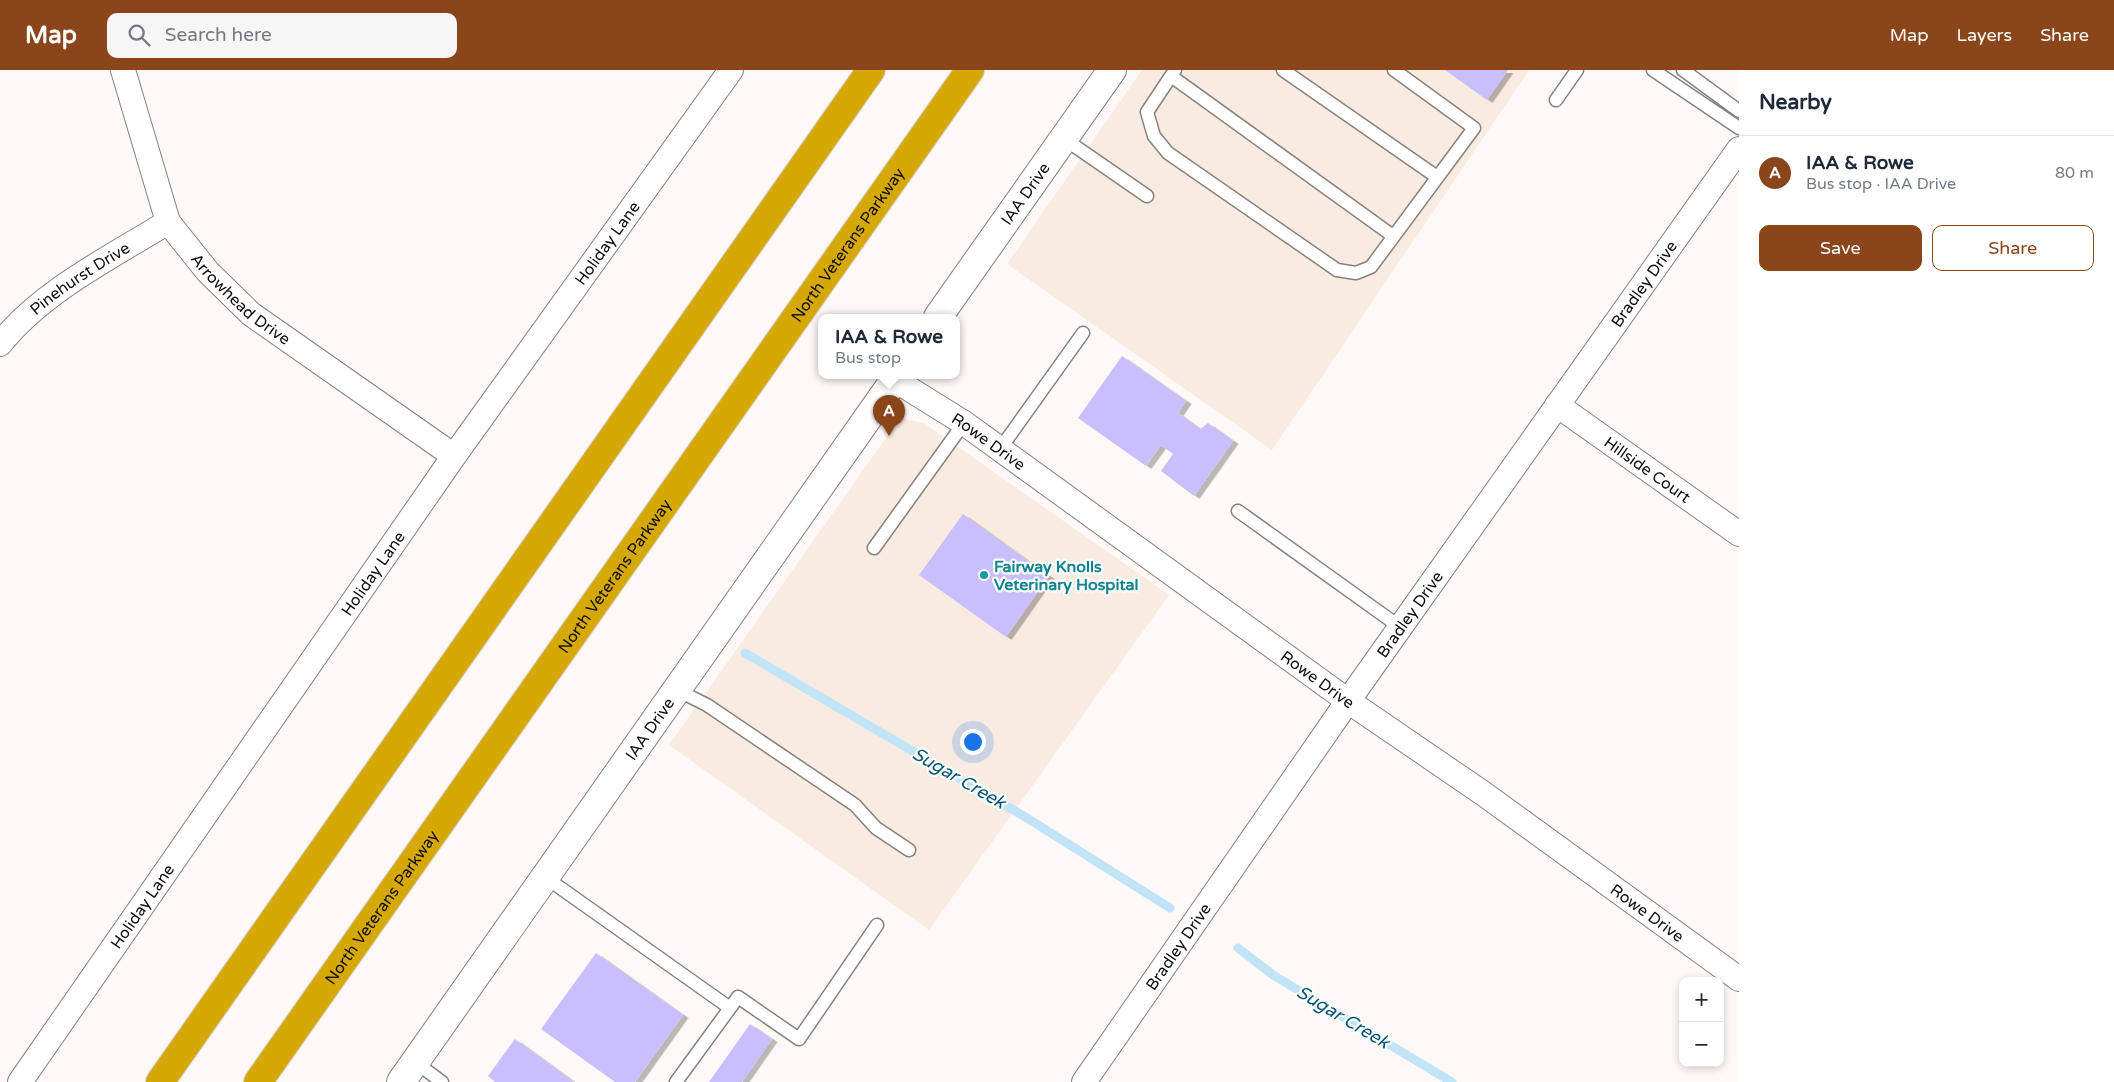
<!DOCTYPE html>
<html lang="en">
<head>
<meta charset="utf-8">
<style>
  :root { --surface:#fff; --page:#f6f6f7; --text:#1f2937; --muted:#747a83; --line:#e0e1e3; --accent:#8a451b }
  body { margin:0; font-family:"Varela Round",sans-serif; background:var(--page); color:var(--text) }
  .controls { position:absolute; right:15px; bottom:15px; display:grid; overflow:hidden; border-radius:10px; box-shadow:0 2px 8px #0003 }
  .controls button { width:45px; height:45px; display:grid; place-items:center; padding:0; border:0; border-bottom:1px solid var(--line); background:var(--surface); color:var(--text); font:25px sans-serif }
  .you { position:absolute; left:972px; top:671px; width:18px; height:18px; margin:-12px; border:4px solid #fff; border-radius:50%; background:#1a73e8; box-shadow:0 0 0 8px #1a73e833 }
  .badge { display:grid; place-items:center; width:32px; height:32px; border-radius:50%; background:var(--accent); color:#fff; font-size:16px; font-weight:700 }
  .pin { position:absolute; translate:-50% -41px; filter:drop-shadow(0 1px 2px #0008) }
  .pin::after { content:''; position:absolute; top:26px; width:18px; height:15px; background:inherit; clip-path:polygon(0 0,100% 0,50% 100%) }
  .popup { position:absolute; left:818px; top:244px; width:142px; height:65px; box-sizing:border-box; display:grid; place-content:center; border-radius:10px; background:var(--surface); filter:drop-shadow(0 1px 4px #0005); font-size:16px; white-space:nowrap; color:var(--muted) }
  .popup b { font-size:19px; color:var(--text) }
  .popup::after { content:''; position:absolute; left:50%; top:100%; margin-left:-10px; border:10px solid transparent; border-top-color:var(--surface) }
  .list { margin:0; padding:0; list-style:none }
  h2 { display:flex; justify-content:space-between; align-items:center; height:65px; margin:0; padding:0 20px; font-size:21px }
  h2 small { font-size:16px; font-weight:400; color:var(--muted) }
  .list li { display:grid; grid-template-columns:32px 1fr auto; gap:15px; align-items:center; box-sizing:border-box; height:75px; padding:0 20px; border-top:1px solid var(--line) }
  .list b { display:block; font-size:19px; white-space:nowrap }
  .list p { margin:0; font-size:16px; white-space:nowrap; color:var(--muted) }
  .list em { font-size:16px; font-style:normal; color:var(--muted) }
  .actions { display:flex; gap:10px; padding:15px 20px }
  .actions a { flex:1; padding:11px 0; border:1px solid var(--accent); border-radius:10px; text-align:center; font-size:18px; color:var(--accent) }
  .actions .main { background:var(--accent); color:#fff }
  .icon { flex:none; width:28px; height:28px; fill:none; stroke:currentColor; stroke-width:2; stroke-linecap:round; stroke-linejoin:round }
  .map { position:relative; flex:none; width:1739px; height:1012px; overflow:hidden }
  header { display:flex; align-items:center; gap:30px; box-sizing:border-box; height:70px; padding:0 25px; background:var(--accent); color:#fff }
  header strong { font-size:24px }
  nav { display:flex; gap:28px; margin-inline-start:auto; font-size:18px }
  .search { width:350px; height:45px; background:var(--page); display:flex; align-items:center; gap:12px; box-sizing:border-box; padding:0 18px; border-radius:10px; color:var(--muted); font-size:19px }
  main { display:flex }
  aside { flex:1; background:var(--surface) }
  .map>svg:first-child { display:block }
  .built { fill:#f8ebe2 }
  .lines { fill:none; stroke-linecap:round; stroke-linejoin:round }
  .stream { stroke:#c2e4f7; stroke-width:9 }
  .building { fill:#c9bfff; filter:url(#shadow) }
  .lane-casing { stroke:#87817e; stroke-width:15 }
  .street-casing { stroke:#87817e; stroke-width:26 }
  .secondary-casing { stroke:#87817e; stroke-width:30 }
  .highway-casing { stroke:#d4d3d3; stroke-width:30 }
  .lane { stroke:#fff; stroke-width:12 }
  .street { stroke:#fff; stroke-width:24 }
  .secondary { stroke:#fff; stroke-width:28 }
  .highway { stroke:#d5a803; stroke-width:28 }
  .culture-dot { fill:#0f9aa8; stroke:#fff; stroke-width:2 }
  .labels { text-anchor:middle; stroke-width:4.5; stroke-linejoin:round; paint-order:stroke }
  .street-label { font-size:16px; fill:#0f0d0c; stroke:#fff }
  .culture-label { font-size:16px; font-weight:bold; fill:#0d838f; stroke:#fff; text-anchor:start }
  .water-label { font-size:18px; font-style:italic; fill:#005371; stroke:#fff }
</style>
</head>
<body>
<header>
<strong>Map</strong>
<div class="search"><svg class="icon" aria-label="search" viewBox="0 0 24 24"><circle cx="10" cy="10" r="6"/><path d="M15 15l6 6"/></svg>Search here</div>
<nav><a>Map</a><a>Layers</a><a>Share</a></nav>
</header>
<main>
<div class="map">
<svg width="1739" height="1012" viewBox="0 0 1739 1012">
  <defs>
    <filter id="shadow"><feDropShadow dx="5.5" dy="3" stdDeviation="0" flood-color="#0004"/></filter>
  </defs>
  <rect width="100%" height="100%" fill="#fef9f6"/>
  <path class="built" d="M 1142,0 L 1529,0 L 1272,380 L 1007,194 Z
    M 900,348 L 924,353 L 1169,525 L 929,860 L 669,675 Z"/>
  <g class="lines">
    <path class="stream" d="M 745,583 L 1027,748 L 1170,838
      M 1238,878 L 1273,905 L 1452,1012"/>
  </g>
  <path class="building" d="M 1445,0 L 1508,0 L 1487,30 Z
    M 1122,286 L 1186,331 L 1178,343 L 1200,359 L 1208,353 L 1233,371 L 1194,426 L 1161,401 L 1173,384 L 1161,375 L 1146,396 L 1078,348 Z
    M 963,444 L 1049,506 L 1006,567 L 919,505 Z
    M 596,883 L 683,945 L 635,1012 L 615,1012 L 541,959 Z
    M 750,954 L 772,969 L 742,1012 L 709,1012 Z
    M 515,969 L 574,1012 L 495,1012 L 488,1006 Z"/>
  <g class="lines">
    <defs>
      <path id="lane" d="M 1175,0 L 1147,42 L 1154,66 L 1168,83 L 1337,200 L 1356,203 L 1371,197 L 1474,58 L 1394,0
        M 1283,0 L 1437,107
        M 1653,0 L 1739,58
        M 1683,0 L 1739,41
        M 1171,6 L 1393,166
        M 1556,30 L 1577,0
        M 1063,68 L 1147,126
        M 1000,379 L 1083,263
        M 1238,441 L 1400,557
        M 874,478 L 964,353
        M 677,620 L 707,635 L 855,735 L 876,758 L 909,780
        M 545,807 L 730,938 L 676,1012
        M 730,938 L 738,927 L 799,969 L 877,855
        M 415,992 L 442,1012"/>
      <g id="street">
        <path id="s1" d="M 123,0 L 168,152 L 208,202 L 251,244 L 454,386"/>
        <path id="s2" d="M 0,274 C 41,222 111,187 168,152"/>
        <path id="s3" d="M 895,310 L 964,353 L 1348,631 L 1484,724 L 1739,909"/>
        <path id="s4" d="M 1557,335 L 1739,464"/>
        <path id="s5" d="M 20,1012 L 454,386 L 731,0"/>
        <path id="s6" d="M 1084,1012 L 1348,631 L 1739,79"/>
      </g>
      <g id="secondary">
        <path id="s7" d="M 938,247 L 1112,0"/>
        <path id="s8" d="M 401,1012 L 898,305"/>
      </g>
      <g id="highway">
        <path d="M 160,1012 L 871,0"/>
        <path id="s9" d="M 258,1012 L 970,0"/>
      </g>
    </defs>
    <use href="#lane" class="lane-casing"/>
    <use href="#street" class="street-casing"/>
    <use href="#secondary" class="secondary-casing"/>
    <use href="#highway" class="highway-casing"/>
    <use href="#lane" class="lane"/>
    <use href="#street" class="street"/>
    <use href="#secondary" class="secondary"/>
    <use href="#highway" class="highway"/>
  </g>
  <circle class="culture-dot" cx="984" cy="505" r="5"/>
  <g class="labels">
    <g class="street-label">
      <text dy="6" stroke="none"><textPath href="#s7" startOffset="151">IAA Drive</textPath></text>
      <text dy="6" stroke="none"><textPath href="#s5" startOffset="1024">Holiday Lane</textPath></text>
      <text dy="6" stroke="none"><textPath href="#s9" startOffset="1024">North Veterans Parkway</textPath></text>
      <text dy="6" stroke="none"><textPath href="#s2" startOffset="104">Pinehurst Drive</textPath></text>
      <text dy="6" stroke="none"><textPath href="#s6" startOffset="975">Bradley Drive</textPath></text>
      <text dy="6" stroke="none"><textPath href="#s1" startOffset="265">Arrowhead Drive</textPath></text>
      <text dy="6" stroke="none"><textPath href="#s3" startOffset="112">Rowe Drive</textPath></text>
      <text dy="6" stroke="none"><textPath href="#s4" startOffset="111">Hillside Court</textPath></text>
      <text dy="6" stroke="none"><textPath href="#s5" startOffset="619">Holiday Lane</textPath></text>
      <text dy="6" stroke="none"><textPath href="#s9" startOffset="619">North Veterans Parkway</textPath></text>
      <text dy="6" stroke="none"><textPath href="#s6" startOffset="570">Bradley Drive</textPath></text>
      <text dy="6" stroke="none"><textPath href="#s3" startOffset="518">Rowe Drive</textPath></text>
      <text dy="6" stroke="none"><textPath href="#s8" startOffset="432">IAA Drive</textPath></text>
      <text dy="6" stroke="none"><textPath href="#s5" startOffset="214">Holiday Lane</textPath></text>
      <text dy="6" stroke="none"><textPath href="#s9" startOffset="214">North Veterans Parkway</textPath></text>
      <text dy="6" stroke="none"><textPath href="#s3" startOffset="922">Rowe Drive</textPath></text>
      <text dy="6" stroke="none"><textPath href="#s6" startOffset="165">Bradley Drive</textPath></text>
    </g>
    <g class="culture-label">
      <text x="994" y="502">Fairway Knolls<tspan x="994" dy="18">Veterinary Hospital</tspan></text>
    </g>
    <g class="water-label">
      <text transform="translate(959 708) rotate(30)" y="6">Sugar Creek</text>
      <text transform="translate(1343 947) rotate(31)" y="6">Sugar Creek</text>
    </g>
  </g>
</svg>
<div class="controls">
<button>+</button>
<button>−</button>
</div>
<div class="you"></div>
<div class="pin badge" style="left:889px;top:366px">A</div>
<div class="popup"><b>IAA &amp; Rowe</b>Bus stop</div>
</div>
<aside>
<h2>Nearby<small></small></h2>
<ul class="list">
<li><span class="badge">A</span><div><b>IAA &amp; Rowe</b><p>Bus stop · IAA Drive</p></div><em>80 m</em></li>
</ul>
<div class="actions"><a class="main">Save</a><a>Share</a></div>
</aside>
</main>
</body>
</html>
